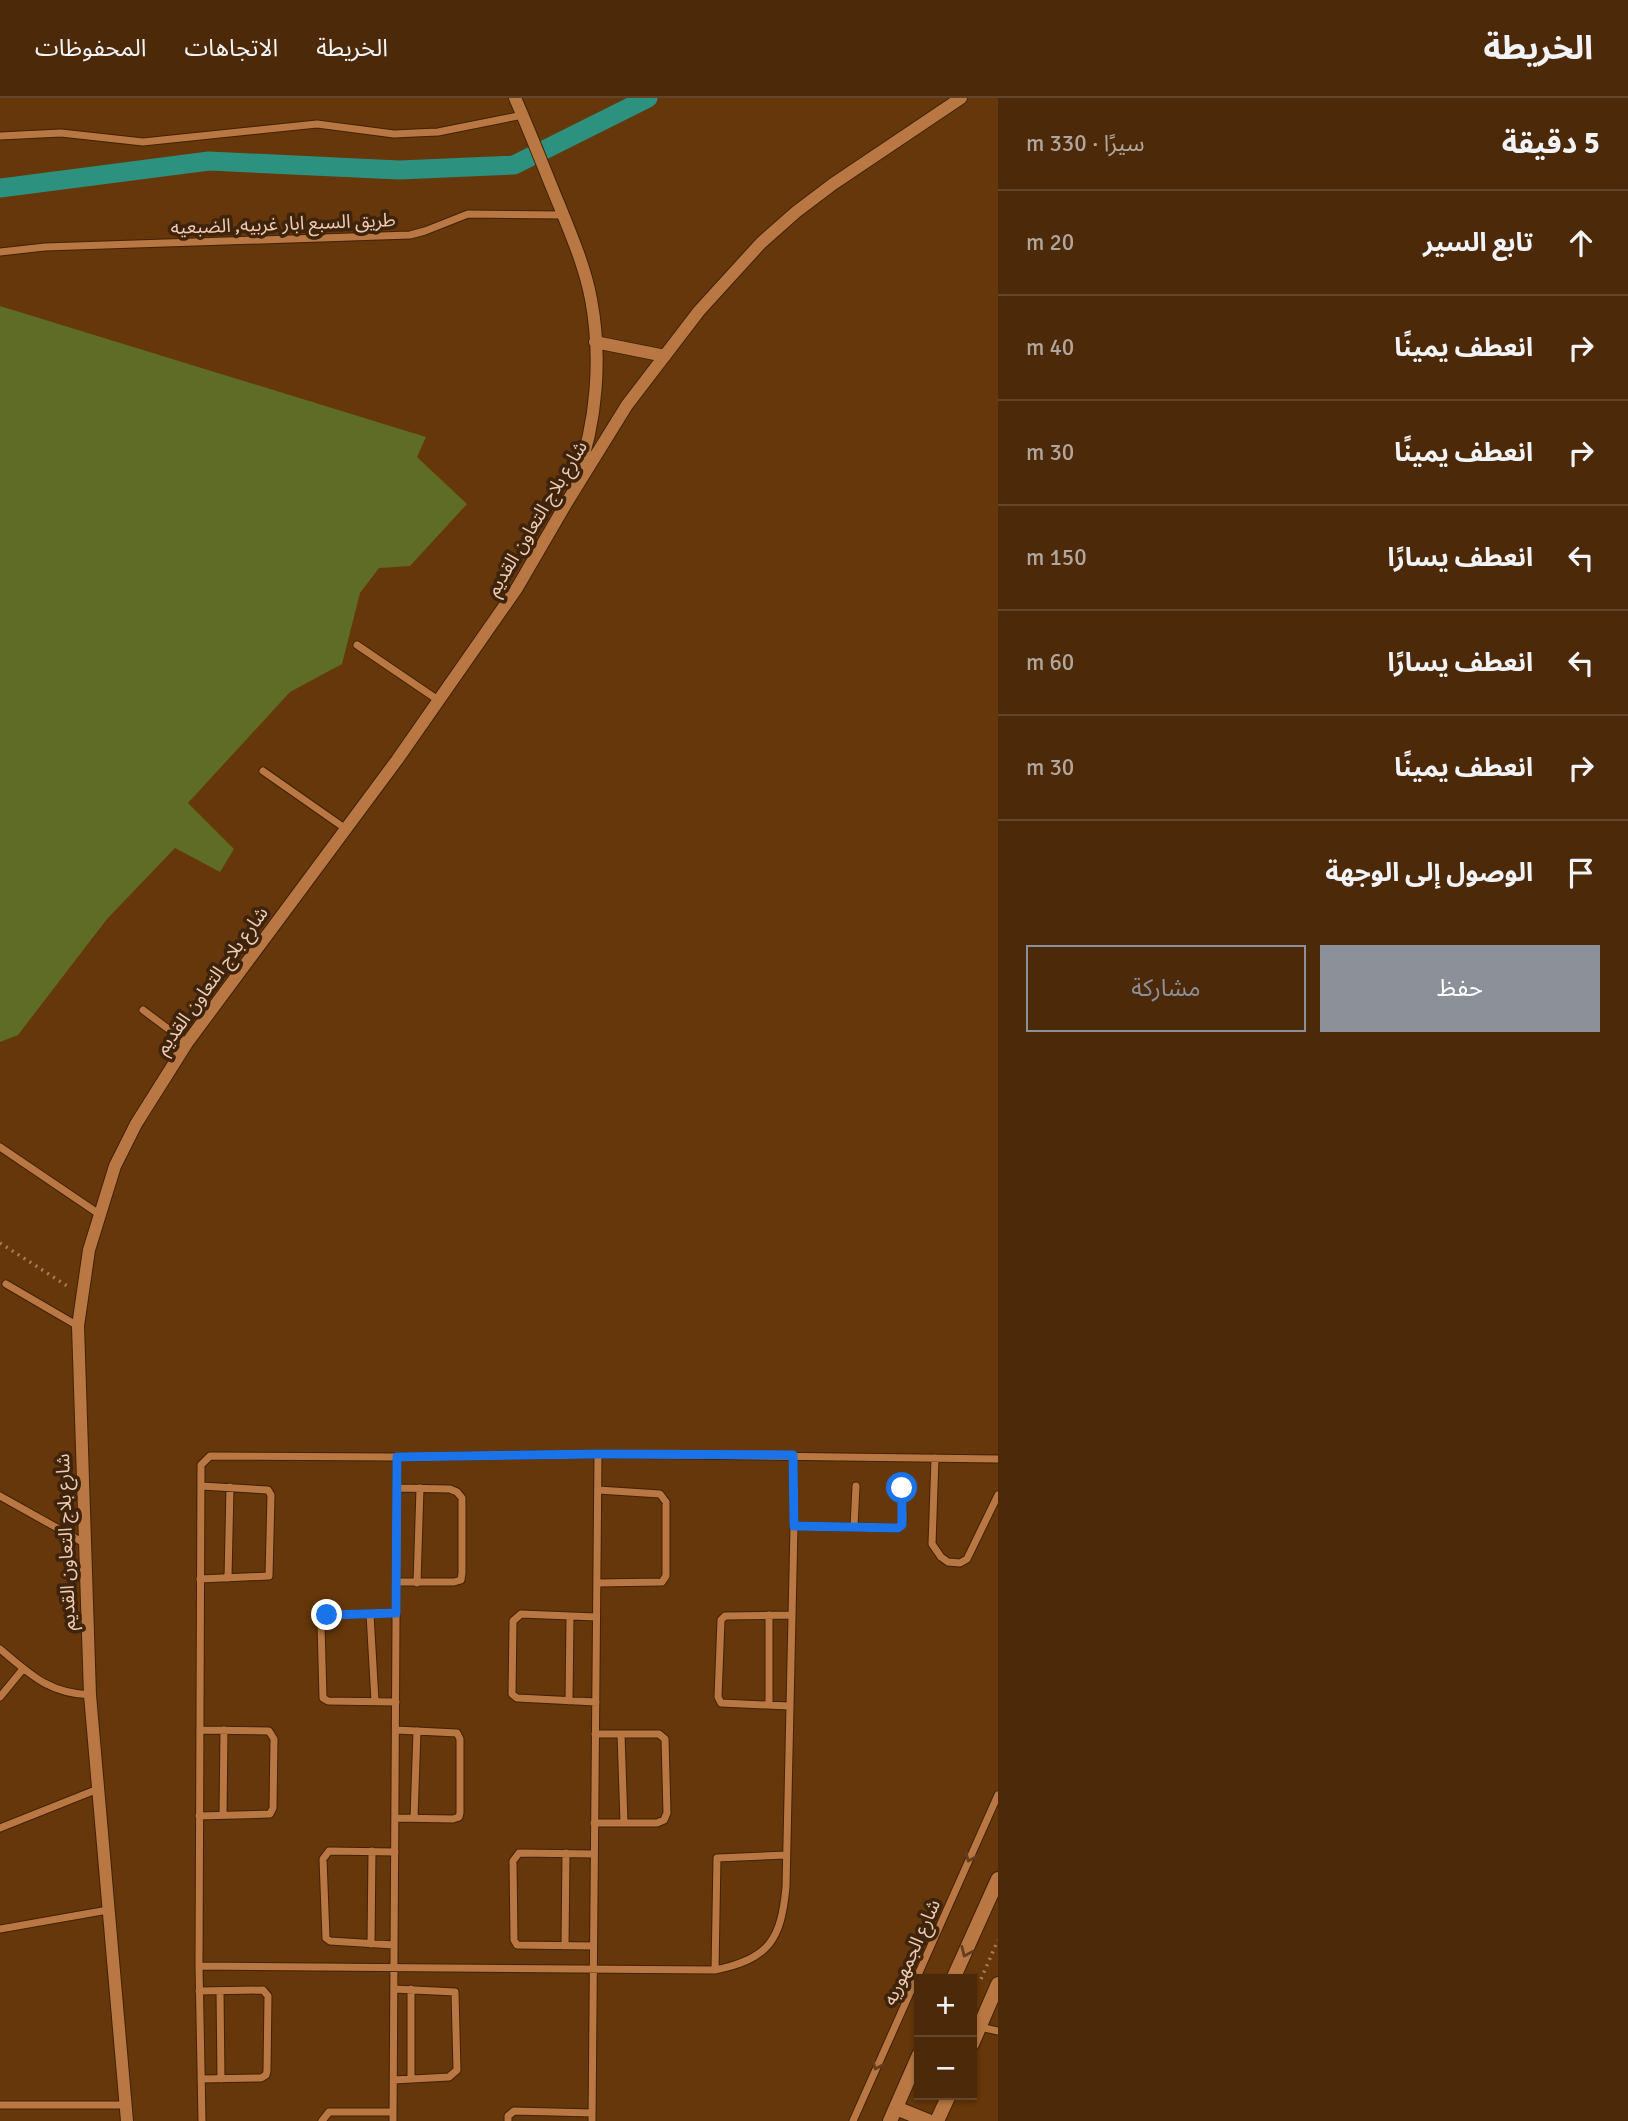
<!DOCTYPE html>
<html lang="ar">
<head>
<meta charset="utf-8">
<style>
  :root { --surface:#4c2908; --page:#563516; --text:#f1f3f6; --muted:#b2a69c; --line:#634529; --accent:#8c9099 }
  body { margin:0; font-family:Signika,"Noto Sans Arabic",sans-serif; background:var(--page); color:var(--text); direction:rtl }
  .controls { position:absolute; right:21px; bottom:21px; display:grid; overflow:hidden; border-radius:0px; box-shadow:0 2px 5px #0004 }
  .controls button { width:63px; height:63px; display:grid; place-items:center; padding:0; border:0; border-bottom:2px solid var(--line); background:var(--surface); color:var(--text); font:35px sans-serif }
  .stop { position:absolute; width:21px; height:21px; margin:-16px; border:5px solid #1a73e8; border-radius:50%; background:#fff }
  .stop.end { background:#1a73e8; border-color:#fff; box-shadow:0 2px 7px #0008 }
  .list { margin:0; padding:0; list-style:none }
  h2 { display:flex; justify-content:space-between; align-items:center; height:91px; margin:0; padding:0 28px; font-size:30px }
  h2 small { font-size:23px; font-weight:400; color:var(--muted) }
  .list li { display:grid; grid-template-columns:46px 1fr auto; gap:21px; align-items:center; box-sizing:border-box; height:105px; padding:0 28px; border-top:2px solid var(--line) }
  .list b { display:block; font-size:26px; white-space:nowrap }
  .list em { font-size:23px; font-style:normal; color:var(--muted) }
  .actions { display:flex; gap:14px; padding:21px 28px }
  .actions a { flex:1; padding:16px 0; border:2px solid var(--accent); border-radius:0px; text-align:center; font-size:24px; color:var(--accent) }
  .actions .main { background:var(--accent); color:#fff }
  .icon { flex:none; width:38px; height:38px; fill:none; stroke:currentColor; stroke-width:2; stroke-linecap:round; stroke-linejoin:round }
  .map { position:relative; flex:none; width:998px; height:2023px; overflow:hidden; direction:ltr }
  header { display:flex; align-items:center; gap:42px; box-sizing:border-box; height:98px; padding:0 35px; background:var(--surface); border-bottom:2px solid var(--line) }
  header strong { font-size:33px }
  nav { display:flex; gap:38px; margin-inline-start:auto; font-size:24px }
  main { display:flex }
  aside { flex:1; background:var(--surface) }
  .map>svg:first-child { display:block }
  .green { fill:#5f6c25 }
  .lines { fill:none; stroke-linecap:round; stroke-linejoin:round }
  .canal { stroke:#2d917f; stroke-width:19 }
  .minor-casing { stroke:#422104; stroke-width:9 }
  .tertiary-casing { stroke:#422104; stroke-width:14 }
  .secondary-casing { stroke:#422104; stroke-width:16 }
  .path { stroke:#a67d59; stroke-width:3.5; stroke-dasharray:2 5; stroke-linecap:butt }
  .minor { stroke:#b97843; stroke-width:7 }
  .tertiary { stroke:#b97843; stroke-width:12 }
  .secondary { stroke:#b97843; stroke-width:14 }
  .oneway { stroke:#633d1d }
  .route { stroke:#1a73e8; stroke-width:9 }
  .labels { text-anchor:middle; stroke-width:7; stroke-linejoin:round; paint-order:stroke }
  .street-label { font-size:19px; fill:#eecbb1; stroke:#3e230d }
</style>
</head>
<body>
<header>
<strong>الخريطة</strong>
<nav><a>الخريطة</a><a>الاتجاهات</a><a>المحفوظات</a></nav>
</header>
<main>
<aside>
<h2>5 دقيقة<small>سيرًا · 330 m</small></h2>
<ul class="list">
<li><svg class="icon" aria-label="ahead" viewBox="0 0 24 24"><path d="M12 20V5M6 11l6-6 6 6"/></svg><div><b>تابع السير</b></div><em>20 m</em></li>
<li><svg class="icon" aria-label="right" viewBox="0 0 24 24"><path d="M7 20v-9h11M14 6l5 5-5 5"/></svg><div><b>انعطف يمينًا</b></div><em>40 m</em></li>
<li><svg class="icon" aria-label="right" viewBox="0 0 24 24"><path d="M7 20v-9h11M14 6l5 5-5 5"/></svg><div><b>انعطف يمينًا</b></div><em>30 m</em></li>
<li><svg class="icon" aria-label="left" viewBox="0 0 24 24"><path d="M17 20v-9H6M10 6l-5 5 5 5"/></svg><div><b>انعطف يسارًا</b></div><em>150 m</em></li>
<li><svg class="icon" aria-label="left" viewBox="0 0 24 24"><path d="M17 20v-9H6M10 6l-5 5 5 5"/></svg><div><b>انعطف يسارًا</b></div><em>60 m</em></li>
<li><svg class="icon" aria-label="right" viewBox="0 0 24 24"><path d="M7 20v-9h11M14 6l5 5-5 5"/></svg><div><b>انعطف يمينًا</b></div><em>30 m</em></li>
<li><svg class="icon" aria-label="arrive" viewBox="0 0 24 24"><path d="M6 21V4h12l-3 4 3 4H6"/></svg><div><b>الوصول إلى الوجهة</b></div></li>
</ul>
<div class="actions"><a class="main">حفظ</a><a>مشاركة</a></div>
</aside>
<div class="map">
<svg width="998" height="2023" viewBox="0 0 998 2023">
  <rect width="100%" height="100%" fill="#65370a"/>
  <path class="green" d="M 0,208 L 426,339 L 417,359 L 467,406 L 410,468 L 379,470 L 360,495 L 342,566 L 290,594 L 188,705 L 234,751 L 220,774 L 175,750 L 107,821 L 18,937 L 0,944 Z"/>
  <g class="lines">
    <path class="canal" d="M 0,90 L 209,63 L 399,72 L 514,67 L 648,0"/>
    <defs>
      <path id="minor" d="M 0,38 L 61,35 L 143,44 L 317,26 L 394,36 L 415,35 L 438,34 L 523,17
        M 0,154 L 45,149 L 410,137 L 425,133 L 468,116 L 563,117
        M 357,547 L 438,602
        M 263,673 L 346,731
        M 143,912 L 187,945
        M 0,1049 L 99,1116
        M 6,1186 L 78,1228
        M 935,1360 L 932,1446 L 941,1459 L 948,1464 L 960,1465 L 967,1461 L 998,1397
        M 0,1398 L 84,1445
        M 794,1428 L 898,1430 L 902,1427 L 903,1422 L 902,1389
        M 854,1429 L 856,1388
        M 228,1480 L 230,1389
        M 200,1481 L 269,1478 L 271,1397 L 268,1392 L 201,1388
        M 397,1484 L 454,1484 L 461,1482 L 462,1475 L 462,1400 L 457,1394 L 450,1391 L 397,1390
        M 417,1485 L 420,1390
        M 597,1485 L 662,1484 L 666,1478 L 666,1404 L 660,1396 L 598,1392
        M 370,1516 L 375,1603
        M 0,1551 C 31,1577 48,1595 90,1597
        M 0,1599 L 23,1571
        M 569,1603 L 570,1518
        M 396,1604 L 328,1603 L 323,1600 L 321,1526 L 327,1517 L 396,1515
        M 596,1604 L 517,1600 L 512,1596 L 513,1523 L 521,1516 L 596,1519
        M 769,1607 L 769,1517
        M 789,1608 L 721,1605 L 718,1599 L 721,1522 L 725,1518 L 790,1517
        M 621,1636 L 624,1725
        M 223,1717 L 224,1632
        M 199,1718 L 270,1716 L 273,1710 L 274,1641 L 269,1633 L 200,1632
        M 395,1720 L 453,1721 L 459,1719 L 460,1715 L 460,1641 L 457,1635 L 396,1632
        M 414,1720 L 417,1633
        M 594,1725 L 657,1725 L 664,1722 L 667,1715 L 665,1641 L 659,1636 L 595,1636
        M 0,1730 L 98,1691
        M 0,1831 L 108,1812
        M 371,1846 L 372,1753
        M 394,1847 L 330,1843 L 326,1840 L 323,1761 L 329,1753 L 395,1754
        M 565,1848 L 566,1755
        M 593,1848 L 517,1847 L 514,1842 L 513,1763 L 519,1755 L 594,1756
        M 199,1868 L 715,1872 C 769,1861 781,1842 786,1789 L 794,1428 L 793,1358
        M 715,1872 L 717,1760 L 786,1757
        M 411,1891 L 411,1981
        M 199,1893 L 263,1892 L 268,1898 L 267,1973 L 266,1977 L 261,1980 L 201,1981
        M 220,1893 L 221,1981
        M 980,1929 L 998,1933
        M 394,1982 L 449,1979 L 457,1972 L 455,1894 L 394,1891
        M 0,2007 L 125,2007
        M 202,2023 L 199,1868 L 201,1367 L 210,1358 L 397,1359 L 598,1356 L 998,1361
        M 322,2023 L 329,2014 L 393,2014
        M 393,2023 L 397,1359
        M 508,2023 L 508,2018 L 514,2013 L 592,2015
        M 592,2023 L 598,1356
        M 853,2023 L 998,1697"/>
      <path id="tertiary" d="M 515,0 C 531,36 545,73 560,109 C 572,139 585,169 591,201 C 602,260 597,325 576,381
        M 595,244 L 665,258
        M 127,2023 L 90,1597 L 78,1228 L 89,1152 L 115,1068 L 136,1026 L 187,945 L 397,662 L 517,490 L 567,404 L 627,307 L 699,213 L 761,145 L 796,114 L 833,86 L 961,0"/>
      <path id="secondary" d="M 953,1881 L 998,1781
        M 972,1946 L 998,1886
        M 896,2010 L 928,2023
        M 890,2023 L 919,1957
        M 937,2023 L 949,1997"/>
    </defs>
    <use href="#minor" class="minor-casing"/>
    <use href="#tertiary" class="tertiary-casing"/>
    <use href="#secondary" class="secondary-casing"/>
    <path class="path" d="M 0,1145 L 69,1189
      M 981,1881 L 998,1842"/>
    <use href="#minor" class="minor"/>
    <use href="#tertiary" class="tertiary"/>
    <use href="#secondary" class="secondary"/>
  </g>
  <defs><path id="oneway-chevron" d="M-2-3.5L2.5 0L-2 3.5" fill="none" stroke-width="1.6" stroke-linecap="round" stroke-linejoin="round" transform="scale(1.75)"/></defs>
  <g class="oneway">
    <use href="#oneway-chevron" transform="translate(970 1759) rotate(114)"/>
    <use href="#oneway-chevron" transform="translate(966 1854) rotate(114)"/>
    <use href="#oneway-chevron" transform="translate(877 1967) rotate(114)"/>
  </g>
  <g class="lines">
    <path class="route" d="M 327,1517 L 396,1515 L 397,1359 L 598,1356 L 793,1357 L 794,1428 L 898,1430 L 902,1427 L 902,1390"/>
  </g>
  <g class="labels">
    <g class="street-label">
      <text transform="translate(283 125) rotate(-2)" y="7">طريق السبع ابار غربيه, الضبعيه</text>
      <text transform="translate(536 420) rotate(-59)" y="7">شارع بلاج التعاون القديم</text>
      <text transform="translate(211 882) rotate(-54)" y="7">شارع بلاج التعاون القديم</text>
      <text transform="translate(65 1444) rotate(-92)" y="7">شارع بلاج التعاون القديم</text>
      <text transform="translate(911 1854) rotate(-66)" y="7">شارع الجمهوريه</text>
    </g>
  </g>
</svg>
<div class="controls">
<button>+</button>
<button>−</button>
</div>
<div class="stop" style="left:902px;top:1390px"></div>
<div class="stop end" style="left:327px;top:1517px"></div>
</div>
</main>
</body>
</html>
